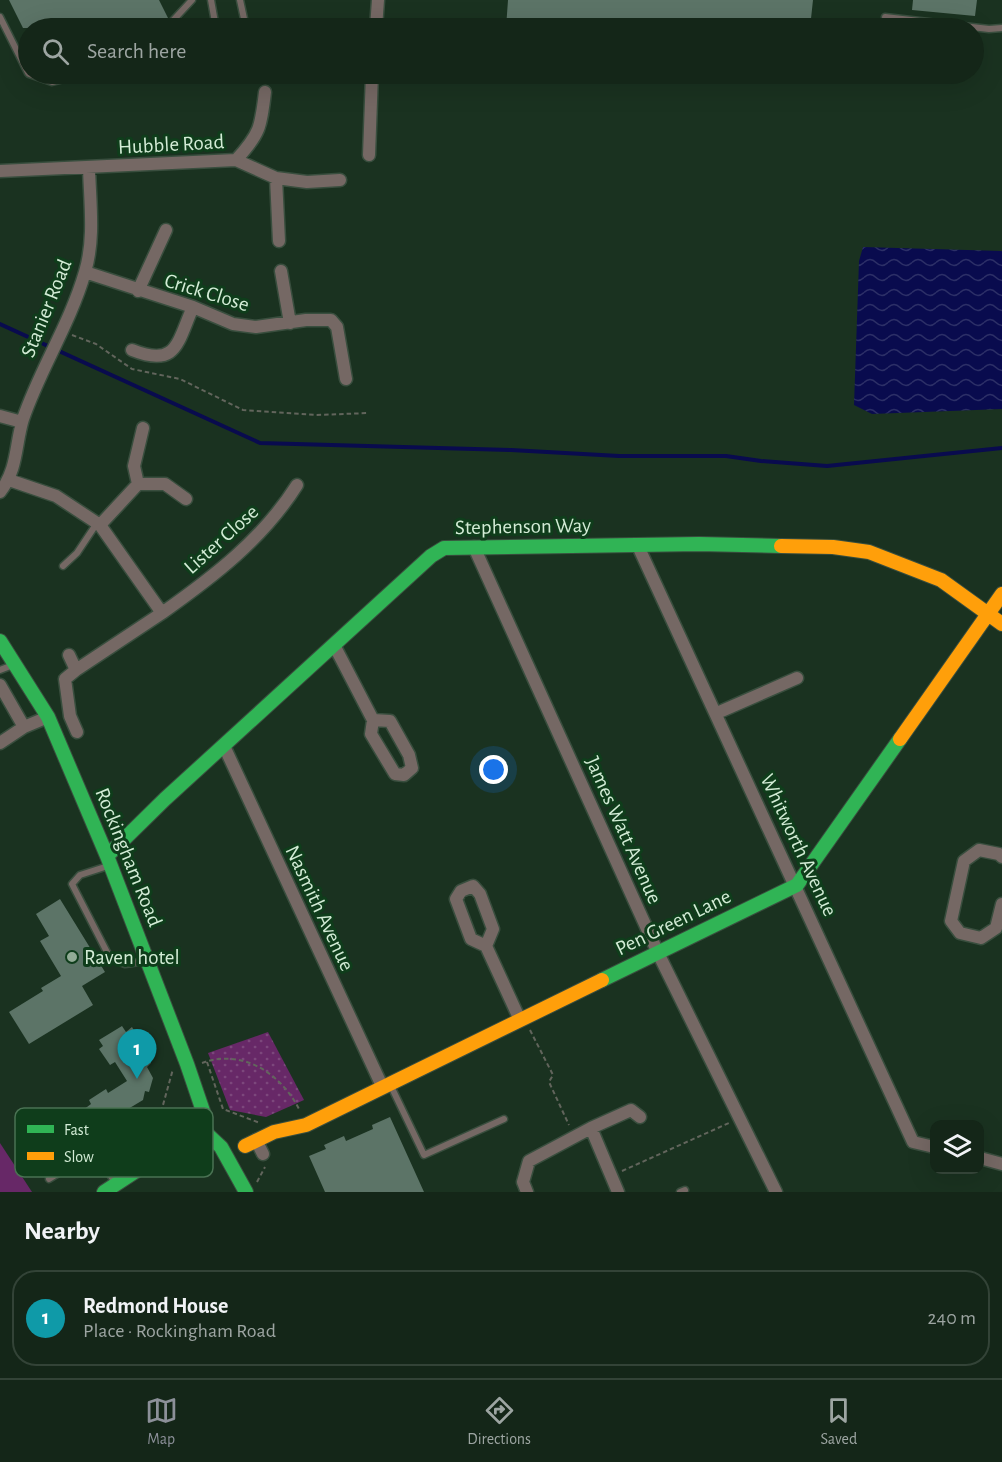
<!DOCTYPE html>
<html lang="en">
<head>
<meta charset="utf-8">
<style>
  :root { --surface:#142618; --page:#213225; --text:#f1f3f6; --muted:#9da5a2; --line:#334337; --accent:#8c9099 }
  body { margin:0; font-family:"Alegreya Sans",sans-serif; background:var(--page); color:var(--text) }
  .controls { position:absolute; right:18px; bottom:18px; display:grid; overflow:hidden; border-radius:12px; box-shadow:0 6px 24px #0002 }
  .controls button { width:54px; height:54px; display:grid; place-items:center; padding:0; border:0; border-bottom:2px solid var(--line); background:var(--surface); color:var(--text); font:30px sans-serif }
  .you { position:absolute; left:494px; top:770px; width:21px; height:21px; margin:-15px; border:4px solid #fff; border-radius:50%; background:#1a73e8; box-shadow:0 0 0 9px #1a73e833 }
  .badge { display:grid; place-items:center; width:39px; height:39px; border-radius:50%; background:var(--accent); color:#fff; font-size:20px; font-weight:700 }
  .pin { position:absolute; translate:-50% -50px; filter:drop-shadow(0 2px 3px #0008) }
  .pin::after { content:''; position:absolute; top:32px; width:21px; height:18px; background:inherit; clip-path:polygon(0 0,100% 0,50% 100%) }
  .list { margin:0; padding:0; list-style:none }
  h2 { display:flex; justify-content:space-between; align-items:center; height:78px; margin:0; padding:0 24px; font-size:26px }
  h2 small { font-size:20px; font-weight:400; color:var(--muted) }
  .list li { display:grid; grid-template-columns:39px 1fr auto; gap:18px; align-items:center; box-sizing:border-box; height:96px; margin:0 12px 12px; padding:0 12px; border:2px solid var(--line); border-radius:24px }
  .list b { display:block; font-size:22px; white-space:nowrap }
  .list p { margin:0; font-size:20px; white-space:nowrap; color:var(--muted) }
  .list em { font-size:20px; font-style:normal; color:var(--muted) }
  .icon { flex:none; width:33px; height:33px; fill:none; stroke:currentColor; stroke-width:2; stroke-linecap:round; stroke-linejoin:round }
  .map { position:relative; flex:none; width:1002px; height:1192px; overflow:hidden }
  .search { position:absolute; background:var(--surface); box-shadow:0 6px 24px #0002; left:18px; right:18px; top:18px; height:66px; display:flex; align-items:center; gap:15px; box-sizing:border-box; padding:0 21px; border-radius:33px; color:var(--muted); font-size:22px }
  .sheet { height:186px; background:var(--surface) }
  nav { display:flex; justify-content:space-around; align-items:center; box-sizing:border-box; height:84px; border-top:2px solid var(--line); background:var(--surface); font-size:16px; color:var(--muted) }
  nav a { display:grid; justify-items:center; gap:3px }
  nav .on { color:var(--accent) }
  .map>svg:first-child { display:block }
  .green { fill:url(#green-dots) }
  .pitch { fill:#672867 }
  .water { fill:url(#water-waves) }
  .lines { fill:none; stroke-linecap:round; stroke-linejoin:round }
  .stream { stroke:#090b4e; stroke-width:4 }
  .building { fill:#5c7467 }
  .lane-casing { stroke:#394e3e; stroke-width:9 }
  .street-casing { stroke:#394e3e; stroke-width:15 }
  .fast-casing { stroke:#394e3e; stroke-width:16 }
  .slow-casing { stroke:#394e3e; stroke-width:16 }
  .path { stroke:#62655c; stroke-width:2; stroke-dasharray:4.5 3; stroke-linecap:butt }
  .lane { stroke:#756864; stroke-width:6 }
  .street { stroke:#756864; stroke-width:12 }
  .fast { stroke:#30b455; stroke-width:14 }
  .slow { stroke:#ff9f0a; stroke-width:14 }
  .poi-dot { fill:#92ab96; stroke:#0f3d1b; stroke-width:2 }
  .labels { text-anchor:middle; stroke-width:6; stroke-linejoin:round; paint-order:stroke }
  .street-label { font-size:21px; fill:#d3ecd6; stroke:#0f3d1b }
  .poi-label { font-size:21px; fill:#d3ecd6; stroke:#0f3d1b; text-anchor:start }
  .key { fill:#0f3d1b; stroke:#4a7253; stroke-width:1.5 }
  .key-label { font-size:16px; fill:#d3ecd6 }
</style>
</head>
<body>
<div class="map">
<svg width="1002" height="1192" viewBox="0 0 1002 1192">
  <defs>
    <pattern id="green-dots" width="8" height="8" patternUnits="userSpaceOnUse" patternTransform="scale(1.5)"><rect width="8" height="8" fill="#672867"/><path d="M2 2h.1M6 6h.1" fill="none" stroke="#7c477c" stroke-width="1.8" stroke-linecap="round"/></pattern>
    <pattern id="water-waves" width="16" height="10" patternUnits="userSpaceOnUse" patternTransform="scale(1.5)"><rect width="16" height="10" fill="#090b4e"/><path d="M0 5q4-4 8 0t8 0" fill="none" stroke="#2c2f67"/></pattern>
  </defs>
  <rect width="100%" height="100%" fill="#1a3220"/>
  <path class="green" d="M 268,1032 L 304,1100 L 266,1117 L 230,1110 L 208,1053 Z"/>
  <path class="pitch" d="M 0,1143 L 32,1192 L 0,1192 Z"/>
  <path class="water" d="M 863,247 L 1002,251 L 1002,409 L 872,414 L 854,405 L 859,261 Z"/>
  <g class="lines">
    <path class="stream" d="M 0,324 L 260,443 L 511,450 L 619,456 L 726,456 L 761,461 L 827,466 L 1002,448"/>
  </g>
  <path class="building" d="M 9,0 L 159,0 L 168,18 L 147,28 L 23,28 Z
    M 508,0 L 813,0 L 810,28 L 506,28 Z
    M 913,0 L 977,0 L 975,16 L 912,10 Z
    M 60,899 L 105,972 L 82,986 L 93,1005 L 29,1044 L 9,1012 L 43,991 L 41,988 L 61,976 L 40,941 L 49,936 L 36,914 Z
    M 122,1026 L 126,1032 L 132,1027 L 151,1063 L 147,1067 L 153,1078 L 149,1092 L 145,1091 L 143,1100 L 128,1109 L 131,1115 L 124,1119 L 126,1123 L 112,1131 L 107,1124 L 42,1168 L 28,1146 L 87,1107 L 91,1104 L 89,1100 L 106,1089 L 108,1093 L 127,1081 L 115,1062 L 110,1065 L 99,1049 L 103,1046 L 99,1040 Z
    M 390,1117 L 424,1192 L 325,1192 L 309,1156 L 326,1149 L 324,1145 L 344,1136 L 346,1141 L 373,1129 L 372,1125 Z"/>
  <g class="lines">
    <defs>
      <path id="lane" d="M 211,0 L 216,28
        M 240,0 L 246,28
        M 0,17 L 28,73
        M 885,17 L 989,29 L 1002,28
        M 166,28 L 192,0
        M 29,74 L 52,82 L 84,74
        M 63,566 L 77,553 L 97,523
        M 0,670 L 13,665
        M 108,866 L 80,875 L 72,884 L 110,958 L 125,964 L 146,961
        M 390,1084 L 424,1155 L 504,1119
        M 96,1150 L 115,1183
        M 49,1179 L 143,1121
        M 680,1192 L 685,1190"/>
      <path id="street" d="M 376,28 L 378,0
        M 369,155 L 372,74
        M 236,160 C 260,134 261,127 265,92
        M 0,171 L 236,160 L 276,178 L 307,182 L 340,180
        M 276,178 L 279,241
        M 281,271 L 290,323
        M 85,272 L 193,307 L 233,324 L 256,327 L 306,320 L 331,320 L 337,327 L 346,379
        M 138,291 L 166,230
        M 132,350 C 177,368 177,343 193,307
        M 0,416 L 22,422
        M 9,480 L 56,496 L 100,525 L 162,613 L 76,670
        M 138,484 L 134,466 L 143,428
        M 138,484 L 165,484 L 186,499
        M 0,492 C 18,469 15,445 23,419 C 40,369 70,324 85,272 C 95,239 90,203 89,168
        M 100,525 L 138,484
        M 638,546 L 913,1142 L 934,1147
        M 474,547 L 658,953 L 776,1192
        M 162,613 C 213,577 263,539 297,485
        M 334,645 L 373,720 L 371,734 L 395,774 L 404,775 L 412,768 L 409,755 L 390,721 L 373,720
        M 69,655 L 76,670 L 65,679 L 70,716 L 77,732
        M 0,685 L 24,727
        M 717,713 L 797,678
        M 0,743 L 24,727 L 48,717
        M 224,746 L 382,1086
        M 1002,857 L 999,854 L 979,850 L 964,861 L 951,921 L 960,933 L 981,938 L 996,928 L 1002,904
        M 486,946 L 493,929 L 480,894 L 473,886 L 461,891 L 456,899 L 471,939 L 486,946 L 520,1020
        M 591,1128 L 631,1110 L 640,1117
        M 256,1140 L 263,1154
        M 980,1158 L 1002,1164
        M 527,1192 L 523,1182 L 529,1161 L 591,1128 L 618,1192"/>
      <path id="fast" d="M 0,641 L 48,717 L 107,856 L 187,1064 L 203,1111 L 206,1133 L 221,1147 L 246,1192
        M 107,856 L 165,799 L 431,556 L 444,548 L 699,544 L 781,546
        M 602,980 L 797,885 L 900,739
        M 104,1192 L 185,1139 L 206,1133"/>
      <path id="slow" d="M 781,546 L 833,547 L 869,552 L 941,580 L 1002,624
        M 900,739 L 1002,594
        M 245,1146 L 274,1132 L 306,1125 L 602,980"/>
    </defs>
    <use href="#lane" class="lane-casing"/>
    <use href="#street" class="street-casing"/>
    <use href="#fast" class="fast-casing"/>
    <use href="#slow" class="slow-casing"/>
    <path class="path" d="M 72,335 L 96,344 L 132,369 L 180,379 L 243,410 L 316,415 L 369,413
      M 530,1030 L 553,1075 L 549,1082 L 569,1125
      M 207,1062 L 223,1109 L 260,1123
      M 202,1063 C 243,1048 282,1074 300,1111
      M 153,1141 L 173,1069
      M 622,1171 L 729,1123
      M 257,1182 L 265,1167"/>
    <use href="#lane" class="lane"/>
    <use href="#street" class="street"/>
    <use href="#fast" class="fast"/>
    <use href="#slow" class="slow"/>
  </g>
  <circle class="poi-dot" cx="72" cy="957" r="6"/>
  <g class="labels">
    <g class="street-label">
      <text transform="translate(171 144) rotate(-3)" y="7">Hubble Road</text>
      <text transform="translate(207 292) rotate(17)" y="7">Crick Close</text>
      <text transform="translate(46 308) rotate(-68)" y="7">Stanier Road</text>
      <text transform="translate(523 526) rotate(-1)" y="7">Stephenson Way</text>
      <text transform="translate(221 539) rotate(-42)" y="7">Lister Close</text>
      <text transform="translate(624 830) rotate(66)" y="7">James Watt Avenue</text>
      <text transform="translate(799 845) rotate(65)" y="7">Whitworth Avenue</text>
      <text transform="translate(129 857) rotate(68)" y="7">Rockingham Road</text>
      <text transform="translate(320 908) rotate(65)" y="7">Nasmith Avenue</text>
      <text transform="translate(673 922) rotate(-26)" y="7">Pen Green Lane</text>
    </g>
    <g class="poi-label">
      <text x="84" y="964">Raven hotel</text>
    </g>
  </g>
  <rect x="15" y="1108" width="198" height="69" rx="9" class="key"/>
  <rect x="27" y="1125" width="27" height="8" fill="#30b455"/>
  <rect x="27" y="1152" width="27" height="8" fill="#ff9f0a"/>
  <g class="key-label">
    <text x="64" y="1135">Fast</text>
    <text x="64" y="1162">Slow</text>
  </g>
</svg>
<div class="controls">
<button><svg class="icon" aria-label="layers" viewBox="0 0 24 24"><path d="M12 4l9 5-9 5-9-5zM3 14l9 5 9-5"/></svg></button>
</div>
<div class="you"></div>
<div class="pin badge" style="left:137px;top:1079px;background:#0f9aa8">1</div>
<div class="search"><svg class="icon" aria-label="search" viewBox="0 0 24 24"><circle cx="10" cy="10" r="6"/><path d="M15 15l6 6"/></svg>Search here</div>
</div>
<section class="sheet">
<h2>Nearby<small></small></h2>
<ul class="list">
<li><span class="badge" style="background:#0f9aa8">1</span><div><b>Redmond House</b><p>Place · Rockingham Road</p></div><em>240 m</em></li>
</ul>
</section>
<nav>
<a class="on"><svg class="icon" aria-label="map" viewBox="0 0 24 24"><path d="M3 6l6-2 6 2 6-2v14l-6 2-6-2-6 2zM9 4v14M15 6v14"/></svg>Map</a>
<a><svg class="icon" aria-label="directions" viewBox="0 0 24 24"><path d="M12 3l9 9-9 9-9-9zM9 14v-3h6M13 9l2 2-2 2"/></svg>Directions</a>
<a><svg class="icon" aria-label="saved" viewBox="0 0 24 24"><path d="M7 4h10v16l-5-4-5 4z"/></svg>Saved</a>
</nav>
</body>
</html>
